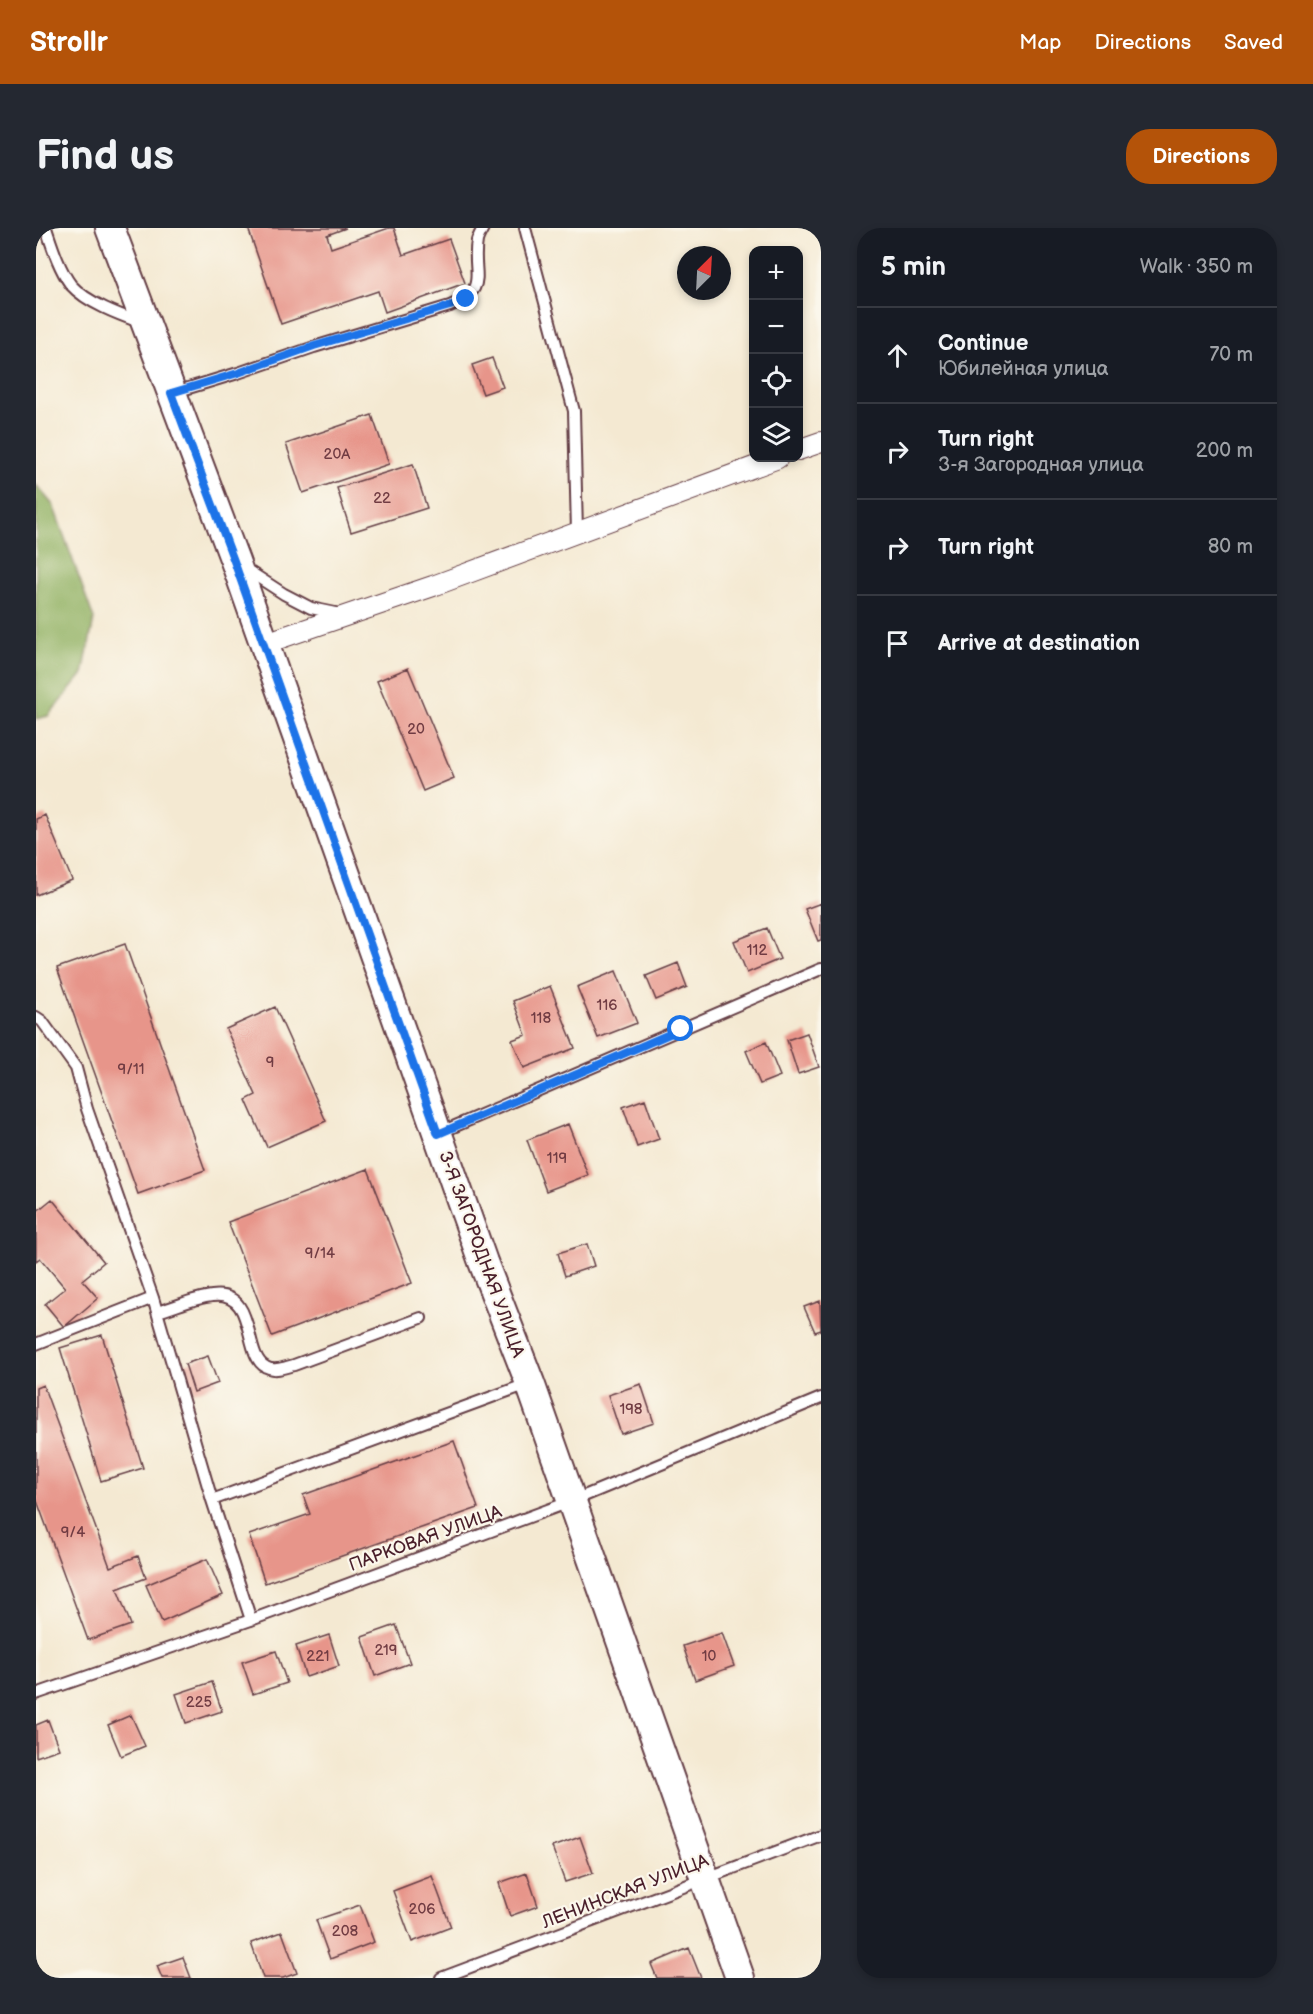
<!DOCTYPE html>
<html lang="en">
<head>
<meta charset="utf-8">
<style>
  :root { --surface:#171b24; --page:#242831; --text:#f1f3f6; --muted:#9ea1a6; --line:#363941; --accent:#b45309 }
  body { margin:0; font-family:"Balsamiq Sans",sans-serif; background:var(--page); color:var(--text) }
  .controls { position:absolute; right:18px; top:18px; display:grid; overflow:hidden; border-radius:12px; box-shadow:0 3px 9px #0003 }
  .controls button { width:54px; height:54px; display:grid; place-items:center; padding:0; border:0; border-bottom:2px solid var(--line); background:var(--surface); color:var(--text); font:30px sans-serif }
  .compass { position:absolute; left:641px; top:18px; width:54px; height:54px; border-radius:50%; background:var(--surface); box-shadow:0 3px 9px #0003; rotate:24deg }
  .stop { position:absolute; width:18px; height:18px; margin:-14px; border:4px solid #1a73e8; border-radius:50%; background:#fff }
  .stop.end { background:#1a73e8; border-color:#fff; box-shadow:0 2px 6px #0008 }
  .list { margin:0; padding:0; list-style:none }
  h2 { display:flex; justify-content:space-between; align-items:center; height:78px; margin:0; padding:0 24px; font-size:26px }
  h2 small { font-size:20px; font-weight:400; color:var(--muted) }
  .list li { display:grid; grid-template-columns:39px 1fr auto; gap:18px; align-items:center; box-sizing:border-box; height:96px; padding:0 24px; border-top:2px solid var(--line) }
  .list b { display:block; font-size:22px; white-space:nowrap }
  .list p { margin:0; font-size:20px; white-space:nowrap; color:var(--muted) }
  .list em { font-size:20px; font-style:normal; color:var(--muted) }
  .icon { flex:none; width:33px; height:33px; fill:none; stroke:currentColor; stroke-width:2; stroke-linecap:round; stroke-linejoin:round }
  .map { position:relative; flex:none; width:785px; height:1750px; overflow:hidden; border-radius:24px }
  header { display:flex; align-items:center; gap:36px; box-sizing:border-box; height:84px; padding:0 30px; background:var(--accent); color:#fff }
  header strong { font-size:28px }
  nav { display:flex; gap:33px; margin-inline-start:auto; font-size:21px }
  .intro { display:flex; align-items:center; justify-content:space-between; box-sizing:border-box; height:144px; padding:0 36px }
  h1 { margin:0; font-size:42px }
  .button { padding:15px 27px; border-radius:24px; background:var(--accent); color:#fff; font-size:21px; font-weight:700 }
  main { display:flex; gap:36px; padding:0 36px }
  aside { flex:1; background:var(--surface); border-radius:24px; box-shadow:0 3px 9px #0003 }
  .map>svg:first-child { display:block }
  .forest { fill:#93b265; stroke:#6e6848; stroke-width:1.5 }
  .building { fill:#e7958a }
  .lines { fill:none; stroke-linecap:round; stroke-linejoin:round }
  .service-casing { stroke:#643d44; stroke-width:14 }
  .minor-casing { stroke:#643d44; stroke-width:22 }
  .secondary-casing { stroke:#643d44; stroke-width:32 }
  .service { stroke:#fff; stroke-width:10 }
  .minor { stroke:#fff; stroke-width:20 }
  .secondary { stroke:#fff; stroke-width:28 }
  .route { stroke:#1a73e8; stroke-width:8 }
  .labels { text-anchor:middle; stroke-width:4.5; stroke-linejoin:round; paint-order:stroke }
  .number-label { font-size:15px; fill:#713c43 }
  .street-label { font-size:18px; fill:#4a1f2b; stroke:#fbf7ec }
</style>
</head>
<body>
<header>
<strong>Strollr</strong>
<nav><a>Map</a><a>Directions</a><a>Saved</a></nav>
</header>
<div class="intro"><h1>Find us</h1><a class="button">Directions</a></div>
<main>
<div class="map">
<svg width="785" height="1750" viewBox="0 0 785 1750">
  <rect width="100%" height="100%" fill="#fbf7ec"/>
  <filter id="ink" filterUnits="userSpaceOnUse"><feTurbulence type="fractalNoise" baseFrequency=".0167" numOctaves="2"/><feDisplacementMap in="SourceGraphic" scale="12" xChannelSelector="R" yChannelSelector="G"/><feConvolveMatrix kernelMatrix="1 2 1 2 8 2 1 2 1" color-interpolation-filters="sRGB"/></filter>
  <filter id="wash" filterUnits="userSpaceOnUse"><feTurbulence type="fractalNoise" baseFrequency=".008" numOctaves="4" result="noise"/><feDisplacementMap in="SourceGraphic" scale="24" xChannelSelector="R" yChannelSelector="G"/><feGaussianBlur stdDeviation="1.35" result="paint"/><feColorMatrix in="noise" values="0 0 0 0 0 0 0 0 0 0 0 0 0 0 0 0 0 1.4 0 .05"/><feComposite in="paint" operator="in"/></filter>
  <g filter="url(#wash)">
    <rect width="100%" height="100%" fill="#f4e9d2"/>
    <path class="forest" d="M 0,257 L 17,277 L 58,391 L 47,446 L 12,488 L 0,491 Z"/>
    <g id="blocks">
      <path class="building" d="M 212,0 L 310,0 L 291,7 L 295,20 L 353,0 L 358,0 L 367,27 L 413,11 L 429,55 L 349,84 L 342,63 L 245,96 Z
        M 456,130 L 467,159 L 447,166 L 436,137 Z
        M 336,187 L 353,236 L 267,265 L 250,216 Z
        M 377,236 L 391,280 L 315,304 L 301,260 Z
        M 372,440 L 418,550 L 387,563 L 341,453 Z
        M 9,587 L 36,652 L 0,667 L 0,591 Z
        M 785,675 L 785,712 L 782,713 L 769,681 Z
        M 731,700 L 744,731 L 711,745 L 698,713 Z
        M 89,716 L 169,942 L 102,966 L 21,740 Z
        M 642,735 L 651,759 L 620,772 L 610,748 Z
        M 580,743 L 601,795 L 562,810 L 541,759 Z
        M 514,758 L 539,820 L 488,840 L 476,812 L 490,807 L 477,773 Z
        M 239,779 L 290,893 L 231,919 L 210,872 L 220,867 L 190,801 Z
        M 771,805 L 783,839 L 762,846 L 751,812 Z
        M 730,814 L 744,848 L 724,856 L 710,823 Z
        M 609,871 L 623,911 L 601,919 L 587,879 Z
        M 532,896 L 552,947 L 510,963 L 491,912 Z
        M 332,941 L 376,1055 L 236,1108 L 192,994 Z
        M 16,971 L 68,1034 L 46,1052 L 62,1070 L 28,1099 L 9,1076 L 29,1060 L 4,1030 L 0,1033 L 0,984 Z
        M 551,1016 L 558,1038 L 529,1048 L 522,1025 Z
        M 784,1073 L 785,1102 L 779,1104 L 768,1079 Z
        M 66,1107 L 107,1240 L 65,1253 L 24,1120 Z
        M 172,1128 L 182,1155 L 158,1164 L 149,1136 Z
        M 605,1156 L 618,1195 L 585,1206 L 572,1167 Z
        M 7,1157 L 74,1339 L 102,1328 L 110,1350 L 81,1361 L 95,1397 L 52,1412 L 0,1270 L 0,1160 Z
        M 418,1213 L 442,1280 L 229,1355 L 213,1307 L 274,1286 L 267,1267 Z
        M 171,1331 L 187,1367 L 126,1394 L 110,1357 Z
        M 360,1397 L 374,1435 L 339,1448 L 326,1409 Z
        M 686,1405 L 698,1438 L 659,1452 L 647,1418 Z
        M 293,1407 L 303,1438 L 270,1449 L 260,1418 Z
        M 240,1423 L 251,1455 L 217,1466 L 206,1434 Z
        M 176,1454 L 186,1483 L 150,1495 L 140,1466 Z
        M 95,1487 L 109,1518 L 85,1528 L 72,1497 Z
        M 12,1492 L 23,1521 L 0,1529 L 0,1497 Z
        M 544,1609 L 557,1645 L 529,1654 L 516,1619 Z
        M 491,1645 L 502,1678 L 474,1688 L 463,1655 Z
        M 396,1648 L 415,1699 L 376,1714 L 357,1663 Z
        M 324,1677 L 338,1714 L 294,1731 L 280,1692 Z
        M 246,1704 L 261,1745 L 247,1750 L 227,1750 L 215,1715 Z
        M 653,1720 L 665,1750 L 621,1750 L 615,1736 Z
        M 147,1729 L 155,1750 L 126,1750 L 121,1738 Z"/>
    </g>
  </g>
  <g filter="url(#ink)">
    <use href="#blocks" fill-opacity="0" stroke="#643d44" stroke-width="1.5"/>
    <g class="lines">
      <defs>
        <path id="service" d="M 10,0 C 16,18 23,41 35,57 C 51,75 84,87 106,95
          M 489,0 L 538,183 L 541,304
          M 136,165 L 202,145 L 278,119 L 414,78 C 455,60 435,46 441,13 C 442,9 445,4 447,0
          M 208,340 L 248,366 L 275,380 L 304,386
          M 0,789 L 6,793 L 40,840 L 51,881 L 117,1070 L 176,1272 L 215,1392
          M 403,905 L 785,741
          M 121,1084 C 139,1079 158,1070 176,1068 C 222,1062 206,1127 230,1139 C 239,1144 249,1139 258,1137 L 385,1090
          M 0,1116 L 117,1070
          M 176,1272 L 494,1155
          M 0,1466 L 215,1392 L 536,1273 L 785,1170
          M 405,1750 L 785,1607"/>
        <path id="minor" d="M 762,222 L 785,214
          M 227,416 L 397,358 L 742,230"/>
        <path id="secondary" d="M 74,0 L 199,333 L 447,1034 L 494,1155 L 704,1750"/>
      </defs>
      <use href="#service" class="service-casing"/>
      <use href="#minor" class="minor-casing"/>
      <use href="#secondary" class="secondary-casing"/>
      <use href="#service" class="service"/>
      <use href="#minor" class="minor"/>
      <use href="#secondary" class="secondary"/>
    </g>
  </g>
  <g class="lines" filter="url(#ink)">
    <path class="route" d="M 430,71 L 414,78 L 278,118 L 202,145 L 135,165 L 198,333 L 402,906 L 645,801"/>
  </g>
  <g class="labels">
    <g class="number-label">
      <text x="301" y="231">20А</text>
      <text x="346" y="275">22</text>
      <text x="380" y="506">20</text>
      <text x="721" y="727">112</text>
      <text x="571" y="782">116</text>
      <text x="505" y="795">118</text>
      <text x="234" y="839">9</text>
      <text x="95" y="846">9/11</text>
      <text x="521" y="935">119</text>
      <text x="284" y="1030">9/14</text>
      <text x="595" y="1186">198</text>
      <text x="37" y="1309">9/4</text>
      <text x="350" y="1427">219</text>
      <text x="282" y="1433">221</text>
      <text x="673" y="1433">10</text>
      <text x="163" y="1479">225</text>
      <text x="386" y="1686">206</text>
      <text x="309" y="1708">208</text>
    </g>
    <g class="street-label">
      <text transform="translate(446 1026) rotate(70)" y="6">3-Я ЗАГОРОДНАЯ УЛИЦА</text>
      <text transform="translate(389 1310) rotate(-20)" y="6">ПАРКОВАЯ УЛИЦА</text>
      <text transform="translate(589 1663) rotate(-21)" y="6">ЛЕНИНСКАЯ УЛИЦА</text>
    </g>
  </g>
</svg>
<div class="controls">
<button>+</button>
<button>−</button>
<button><svg class="icon" aria-label="locate" viewBox="0 0 24 24"><circle cx="12" cy="12" r="6"/><path d="M12 2v4M12 18v4M2 12h4M18 12h4"/></svg></button>
<button><svg class="icon" aria-label="layers" viewBox="0 0 24 24"><path d="M12 4l9 5-9 5-9-5zM3 14l9 5 9-5"/></svg></button>
</div>
<svg class="compass" viewBox="-18 -18 36 36"><path d="M0-13l5 13h-10z" fill="#e53935"/><path d="M0 13l5-13h-10z" fill="#9ea1a6"/></svg>
<div class="stop" style="left:645px;top:801px"></div>
<div class="stop end" style="left:430px;top:71px"></div>
</div>
<aside>
<h2>5 min<small>Walk · 350 m</small></h2>
<ul class="list">
<li><svg class="icon" aria-label="ahead" viewBox="0 0 24 24"><path d="M12 20V5M6 11l6-6 6 6"/></svg><div><b>Continue</b><p>Юбилейная улица</p></div><em>70 m</em></li>
<li><svg class="icon" aria-label="right" viewBox="0 0 24 24"><path d="M7 20v-9h11M14 6l5 5-5 5"/></svg><div><b>Turn right</b><p>3-я Загородная улица</p></div><em>200 m</em></li>
<li><svg class="icon" aria-label="right" viewBox="0 0 24 24"><path d="M7 20v-9h11M14 6l5 5-5 5"/></svg><div><b>Turn right</b></div><em>80 m</em></li>
<li><svg class="icon" aria-label="arrive" viewBox="0 0 24 24"><path d="M6 21V4h12l-3 4 3 4H6"/></svg><div><b>Arrive at destination</b></div></li>
</ul>
</aside>
</main>
</body>
</html>
